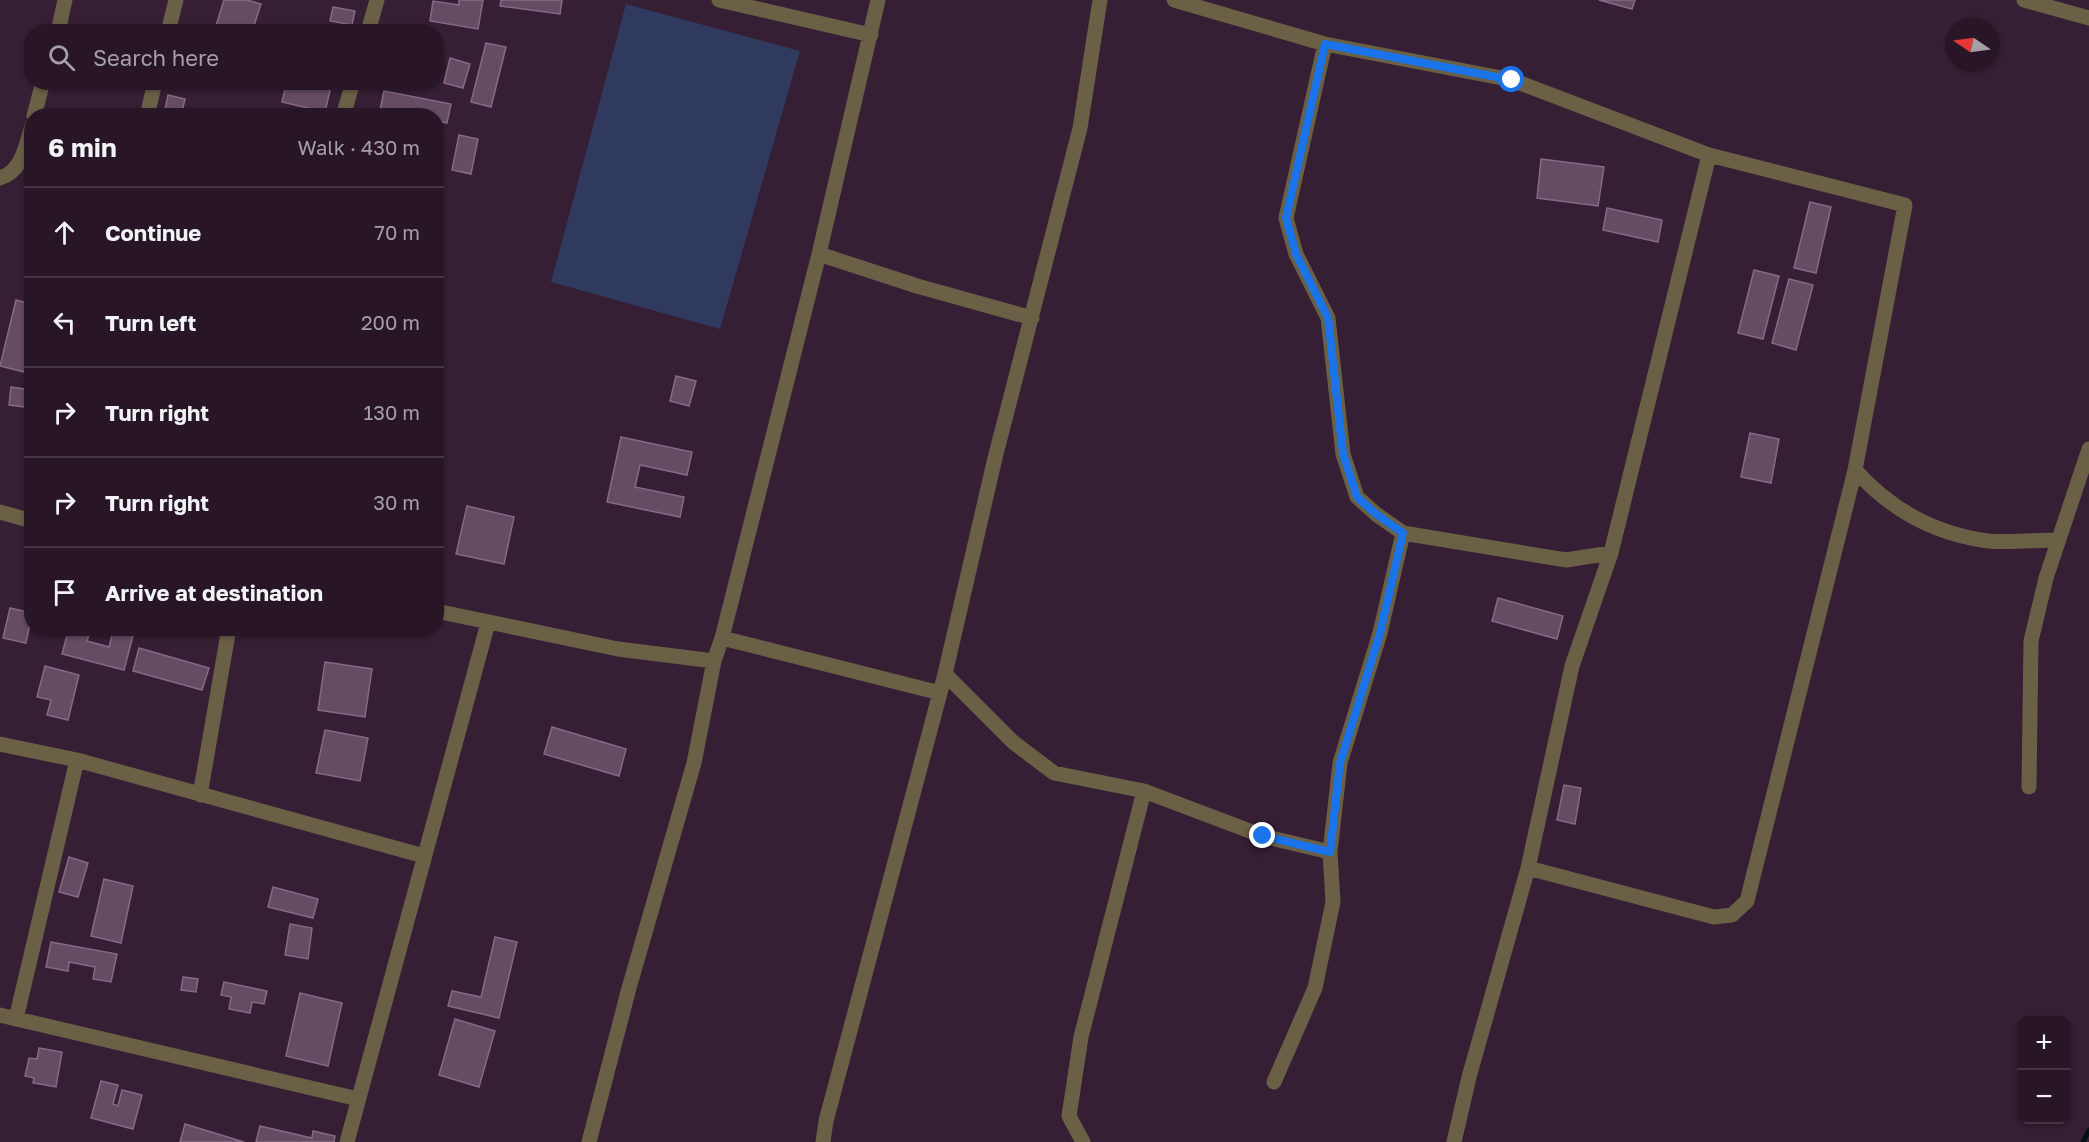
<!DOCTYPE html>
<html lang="en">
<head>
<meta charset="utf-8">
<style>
  :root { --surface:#281627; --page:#301f2f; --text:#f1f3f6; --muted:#a59fa7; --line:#443544 }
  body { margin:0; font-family:"Golos Text",sans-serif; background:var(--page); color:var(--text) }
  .controls { position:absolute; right:18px; bottom:18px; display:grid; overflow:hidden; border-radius:12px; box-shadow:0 2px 4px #0004 }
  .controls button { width:54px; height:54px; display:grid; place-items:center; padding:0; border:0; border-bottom:2px solid var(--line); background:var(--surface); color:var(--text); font:30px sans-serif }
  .compass { position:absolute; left:1945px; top:18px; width:54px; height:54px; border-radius:50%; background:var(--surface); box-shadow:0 2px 4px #0004; rotate:283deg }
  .stop { position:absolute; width:18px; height:18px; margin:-14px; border:4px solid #1a73e8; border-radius:50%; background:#fff }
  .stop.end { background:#1a73e8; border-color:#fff; box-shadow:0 2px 6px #0008 }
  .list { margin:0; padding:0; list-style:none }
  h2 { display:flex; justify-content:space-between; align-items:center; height:78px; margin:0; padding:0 24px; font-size:26px }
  h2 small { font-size:20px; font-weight:400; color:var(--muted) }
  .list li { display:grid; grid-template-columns:39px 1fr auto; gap:18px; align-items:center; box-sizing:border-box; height:90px; padding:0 24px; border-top:2px solid var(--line) }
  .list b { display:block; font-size:22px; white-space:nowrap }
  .list em { font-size:20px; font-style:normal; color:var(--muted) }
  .icon { flex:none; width:33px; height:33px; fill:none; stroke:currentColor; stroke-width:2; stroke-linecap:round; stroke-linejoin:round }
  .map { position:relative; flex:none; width:2089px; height:1142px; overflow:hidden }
  .search { position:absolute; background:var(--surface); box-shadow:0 2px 4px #0004; left:24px; top:24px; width:420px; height:66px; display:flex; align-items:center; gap:15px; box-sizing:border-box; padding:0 21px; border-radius:24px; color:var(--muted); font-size:22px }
  .panel { position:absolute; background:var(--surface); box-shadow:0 2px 4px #0004; left:24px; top:108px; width:420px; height:528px; border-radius:24px }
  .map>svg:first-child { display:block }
  .green { fill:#2f3a5e }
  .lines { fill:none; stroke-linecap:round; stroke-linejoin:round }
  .stream { stroke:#051012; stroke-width:5 }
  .building { fill:#664c63; stroke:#866a83; stroke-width:1.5 }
  .minor { stroke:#696046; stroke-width:15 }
  .route { stroke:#1a73e8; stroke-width:8 }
</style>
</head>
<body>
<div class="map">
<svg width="2089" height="1142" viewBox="0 0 2089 1142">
  <rect width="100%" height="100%" fill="#361e34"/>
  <path class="green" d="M 626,4 L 800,51 L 720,329 L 551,282 Z"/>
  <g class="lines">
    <path class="stream" d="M 2083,1142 L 2089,1130"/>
  </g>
  <path class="building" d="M 224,0 L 247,0 L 261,4 L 252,32 L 214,32 Z
    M 459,0 L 483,0 L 478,29 L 430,21 L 433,1 L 459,5 Z
    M 501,0 L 562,0 L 560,14 L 500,6 Z
    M 1599,0 L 1635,0 L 1632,9 Z
    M 333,7 L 355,11 L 352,25 L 330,21 Z
    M 486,43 L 506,47 L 491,107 L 471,102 Z
    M 450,58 L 470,64 L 463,88 L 444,83 Z
    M 303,82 L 332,82 L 325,112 L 282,102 L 286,85 L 302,88 Z
    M 384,91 L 451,104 L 447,123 L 436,121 L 436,116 L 410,116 L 380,110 Z
    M 168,95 L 185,99 L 181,116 L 164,115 Z
    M 459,135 L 478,139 L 471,174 L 452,170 Z
    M 1541,159 L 1604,167 L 1598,206 L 1537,198 Z
    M 1810,202 L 1831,207 L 1816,273 L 1794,268 Z
    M 1607,208 L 1662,220 L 1658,242 L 1603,230 Z
    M 1754,270 L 1779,276 L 1763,339 L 1738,333 Z
    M 1789,279 L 1813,285 L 1796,350 L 1772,343 Z
    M 16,300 L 32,304 L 32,374 L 0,366 Z
    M 676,376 L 696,381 L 689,406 L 670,401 Z
    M 11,387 L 32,390 L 32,408 L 9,405 Z
    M 1750,433 L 1779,439 L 1771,483 L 1741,477 Z
    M 621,437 L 692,452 L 687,475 L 640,465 L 635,487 L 684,497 L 680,517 L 607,502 Z
    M 467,506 L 514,517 L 504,564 L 456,554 Z
    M 1498,598 L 1563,616 L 1557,639 L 1492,621 Z
    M 10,608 L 32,613 L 26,643 L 3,638 Z
    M 69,628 L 91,628 L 87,641 L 109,647 L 114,628 L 135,628 L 124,670 L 62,654 Z
    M 139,648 L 209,668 L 202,690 L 133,671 Z
    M 325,662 L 372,669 L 365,717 L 318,710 Z
    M 45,666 L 79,675 L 68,720 L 47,715 L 51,700 L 37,697 Z
    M 552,727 L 626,749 L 619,776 L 544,754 Z
    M 325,730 L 368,738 L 360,781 L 316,773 Z
    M 1564,785 L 1581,788 L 1575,824 L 1557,820 Z
    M 69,857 L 88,863 L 78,897 L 59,892 Z
    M 104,879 L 133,886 L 121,943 L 91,936 Z
    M 273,887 L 318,899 L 313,918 L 268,907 Z
    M 290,924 L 312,928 L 308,959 L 285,955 Z
    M 495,937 L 517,942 L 499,1018 L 448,1006 L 452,991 L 481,997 Z
    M 51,942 L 117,954 L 111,982 L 93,979 L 95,967 L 69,962 L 68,971 L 46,967 Z
    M 183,977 L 198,979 L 196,992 L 181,990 Z
    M 224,982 L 267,991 L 264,1004 L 252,1002 L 250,1013 L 229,1009 L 231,997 L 221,995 Z
    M 300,993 L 342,1003 L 328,1066 L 286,1056 Z
    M 455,1019 L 495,1031 L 479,1087 L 439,1075 Z
    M 39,1048 L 62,1052 L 56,1087 L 33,1083 L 34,1078 L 25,1076 L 29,1058 L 37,1059 Z
    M 101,1081 L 118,1085 L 113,1104 L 118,1106 L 122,1090 L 142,1095 L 133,1129 L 91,1118 Z
    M 185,1124 L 244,1142 L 180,1142 Z
    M 260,1126 L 312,1138 L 313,1131 L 335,1136 L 334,1142 L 256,1142 Z"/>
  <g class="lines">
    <path class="minor" d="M 719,0 L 871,35
      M 1174,0 L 1325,44 L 1512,80 L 1709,155 L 1905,205 L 1855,470 L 1747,901 L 1732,915 L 1714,917 L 1528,868
      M 2024,0 L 2089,18
      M 58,32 L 65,0
      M 168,32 L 176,0
      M 368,32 L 377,0
      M 1325,44 L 1286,218 L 1296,254 L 1328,318 L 1343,454 L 1357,497 L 1376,514 L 1403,533 L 1566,560 L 1611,553
      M 34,116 L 43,82
      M 147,116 L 155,82
      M 343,116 L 353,82
      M 0,178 C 22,172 26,145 32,126
      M 819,254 L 917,286 L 1032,318
      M 1855,470 C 1891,510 1934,534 1988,541 C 2010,543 2035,540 2058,540
      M 0,512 L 32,521
      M 436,611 L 618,649 L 714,661
      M 722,638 L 940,693
      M 945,674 L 1013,742 L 1054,773 L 1144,791 L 1263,836 L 1330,852
      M 0,744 L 77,760 L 424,856
      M 2029,787 L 2031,641 L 2046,578 L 2089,449
      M 200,795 L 229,628
      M 0,1015 L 358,1099
      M 16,1019 L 77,760
      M 1274,1082 L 1315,988 L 1333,902 L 1330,852 L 1340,763 L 1380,633 L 1403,533
      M 347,1142 L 488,623
      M 589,1142 L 629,988 L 694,763 L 714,661 L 722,638 L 819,254 L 878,0
      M 823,1142 L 826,1121 L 945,674 L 995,458 L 1080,128 L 1100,0
      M 1083,1142 L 1069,1116 L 1081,1037 L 1144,791
      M 1454,1142 L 1469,1077 L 1528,868 L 1572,666 L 1611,553 L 1709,155"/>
  </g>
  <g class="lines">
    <path class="route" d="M 1263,836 L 1330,852 L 1340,763 L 1380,633 L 1403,533 L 1376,514 L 1357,497 L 1343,454 L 1328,318 L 1296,254 L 1286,218 L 1325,44 L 1512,80"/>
  </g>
</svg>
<div class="controls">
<button>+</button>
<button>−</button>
</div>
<svg class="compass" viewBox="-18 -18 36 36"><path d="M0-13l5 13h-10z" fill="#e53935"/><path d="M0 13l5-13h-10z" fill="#a59fa7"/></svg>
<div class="stop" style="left:1512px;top:80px"></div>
<div class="stop end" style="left:1263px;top:836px"></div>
<div class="search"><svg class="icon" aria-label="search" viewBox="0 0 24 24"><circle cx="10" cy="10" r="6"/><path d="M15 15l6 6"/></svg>Search here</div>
<section class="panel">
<h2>6 min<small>Walk · 430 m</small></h2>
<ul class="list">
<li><svg class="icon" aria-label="ahead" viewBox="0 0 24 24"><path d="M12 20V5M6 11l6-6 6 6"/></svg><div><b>Continue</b></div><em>70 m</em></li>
<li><svg class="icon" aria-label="left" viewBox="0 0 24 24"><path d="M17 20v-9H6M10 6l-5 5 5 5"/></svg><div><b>Turn left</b></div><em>200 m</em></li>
<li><svg class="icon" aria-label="right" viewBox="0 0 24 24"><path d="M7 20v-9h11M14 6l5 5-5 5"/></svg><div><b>Turn right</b></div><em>130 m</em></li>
<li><svg class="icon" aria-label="right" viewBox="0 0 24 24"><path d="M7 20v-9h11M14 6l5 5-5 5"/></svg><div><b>Turn right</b></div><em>30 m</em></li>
<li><svg class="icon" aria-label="arrive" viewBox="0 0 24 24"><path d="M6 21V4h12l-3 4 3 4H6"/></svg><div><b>Arrive at destination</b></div></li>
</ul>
</section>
</div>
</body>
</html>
